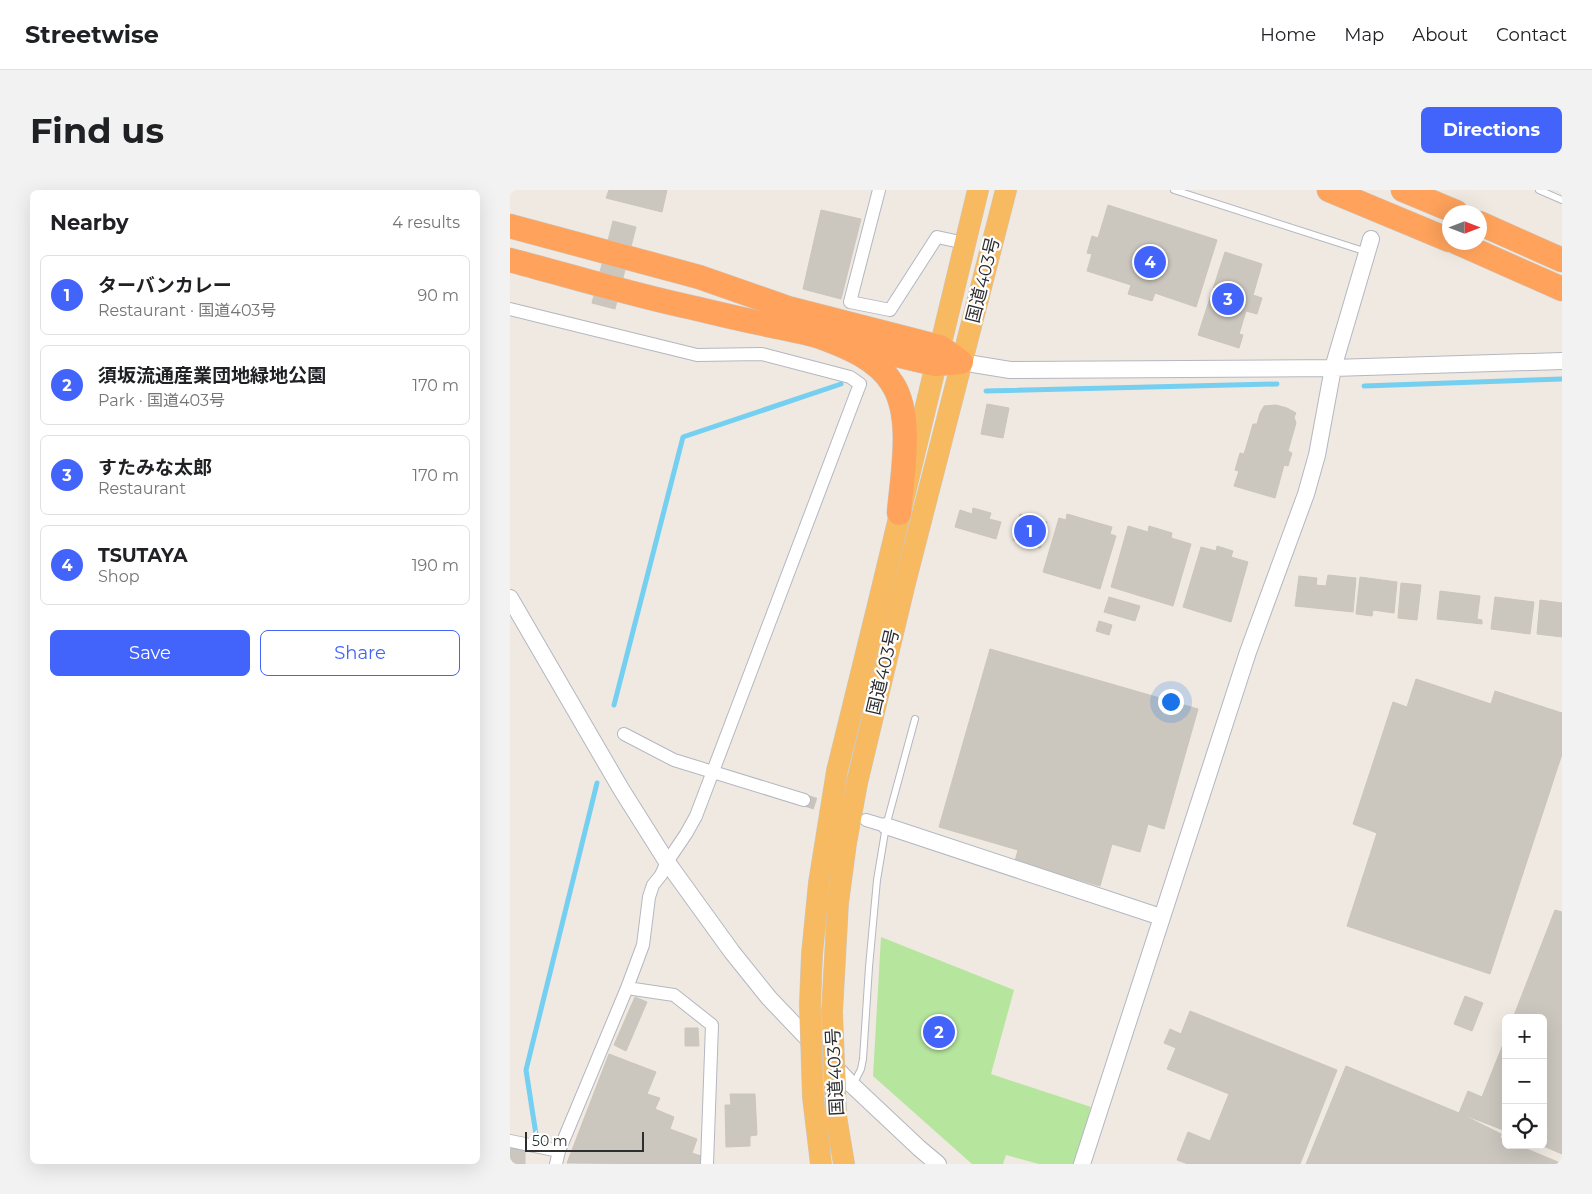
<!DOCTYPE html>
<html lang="en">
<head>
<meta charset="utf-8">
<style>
  :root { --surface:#fff; --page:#f2f2f2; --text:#202124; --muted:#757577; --line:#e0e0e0; --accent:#4264fb }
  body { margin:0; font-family:Montserrat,"Noto Sans JP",sans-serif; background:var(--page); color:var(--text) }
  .controls { position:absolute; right:15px; bottom:15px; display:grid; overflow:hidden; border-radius:8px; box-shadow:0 5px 20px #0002 }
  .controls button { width:45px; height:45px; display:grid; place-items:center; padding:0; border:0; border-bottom:1px solid var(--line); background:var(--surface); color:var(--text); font:25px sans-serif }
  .compass { position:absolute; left:932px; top:15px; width:45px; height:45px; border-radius:50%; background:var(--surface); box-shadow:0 5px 20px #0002; rotate:90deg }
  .scale { position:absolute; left:15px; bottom:12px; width:119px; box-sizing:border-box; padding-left:5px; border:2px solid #2e2e2e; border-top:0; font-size:14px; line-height:18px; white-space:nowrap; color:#2e2e2e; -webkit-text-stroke:4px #fff; paint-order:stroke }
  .you { position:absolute; left:660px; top:511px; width:18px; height:18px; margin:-12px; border:4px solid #fff; border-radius:50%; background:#1a73e8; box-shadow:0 0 0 8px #1a73e833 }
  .badge { display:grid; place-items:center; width:32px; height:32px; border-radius:50%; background:var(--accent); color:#fff; font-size:16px; font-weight:700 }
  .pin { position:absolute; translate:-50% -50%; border:2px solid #fff; box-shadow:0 1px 5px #0006 }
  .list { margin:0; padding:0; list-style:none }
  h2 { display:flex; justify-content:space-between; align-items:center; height:65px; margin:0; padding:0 20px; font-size:21px }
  h2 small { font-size:16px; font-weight:400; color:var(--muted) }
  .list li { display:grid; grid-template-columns:32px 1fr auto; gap:15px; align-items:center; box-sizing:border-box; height:80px; margin:0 10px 10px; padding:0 10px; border:1px solid var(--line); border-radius:8px }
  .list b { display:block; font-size:19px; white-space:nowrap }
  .list p { margin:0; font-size:16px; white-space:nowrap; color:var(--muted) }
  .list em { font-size:16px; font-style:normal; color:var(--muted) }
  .actions { display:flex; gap:10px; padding:15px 20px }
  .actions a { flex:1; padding:11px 0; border:1px solid var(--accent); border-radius:8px; text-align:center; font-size:18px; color:var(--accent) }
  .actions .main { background:var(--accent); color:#fff }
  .icon { flex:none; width:28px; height:28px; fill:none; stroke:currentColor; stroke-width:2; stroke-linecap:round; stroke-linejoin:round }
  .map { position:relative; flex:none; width:1052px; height:974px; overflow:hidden; border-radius:8px }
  header { display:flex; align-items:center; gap:30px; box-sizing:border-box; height:70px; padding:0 25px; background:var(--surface); border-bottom:1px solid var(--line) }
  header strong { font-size:24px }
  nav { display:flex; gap:28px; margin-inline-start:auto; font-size:18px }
  .intro { display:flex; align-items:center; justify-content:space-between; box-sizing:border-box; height:120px; padding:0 30px }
  h1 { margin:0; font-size:35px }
  .button { padding:12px 22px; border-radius:8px; background:var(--accent); color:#fff; font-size:18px; font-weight:700 }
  main { display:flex; gap:30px; padding:0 30px }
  aside { flex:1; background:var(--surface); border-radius:8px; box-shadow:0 5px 20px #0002 }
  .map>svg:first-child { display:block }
  .green { fill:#b6e59e }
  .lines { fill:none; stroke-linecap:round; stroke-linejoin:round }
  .stream { stroke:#75cff0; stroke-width:5 }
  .building { fill:#cbc7bf; stroke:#cbc5ba }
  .minor-tunnel { stroke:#c8c4bd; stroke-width:12; stroke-dasharray:12 6; stroke-linecap:butt }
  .service-casing { stroke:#b4b7c1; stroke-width:8 }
  .minor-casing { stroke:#b4b7c1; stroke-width:14 }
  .tertiary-casing { stroke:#b4b7c1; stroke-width:18 }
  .trunk-casing { stroke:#c9c9c9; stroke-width:22 }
  .motorway-casing { stroke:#c9c9c9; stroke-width:25 }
  .service { stroke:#fff; stroke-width:6 }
  .minor { stroke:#fff; stroke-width:12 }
  .tertiary { stroke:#fff; stroke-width:16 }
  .trunk { stroke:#f8ba60; stroke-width:21 }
  .motorway { stroke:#ffa35c; stroke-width:24 }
  .trunk-bridge-casing { stroke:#c9c9c9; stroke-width:22; stroke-linecap:butt }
  .trunk-bridge { stroke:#f8ba60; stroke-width:21 }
  .labels { text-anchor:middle; stroke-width:4.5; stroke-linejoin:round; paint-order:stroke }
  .street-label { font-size:18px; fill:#2e2e2e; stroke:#fff }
</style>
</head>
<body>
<header>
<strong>Streetwise</strong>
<nav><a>Home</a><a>Map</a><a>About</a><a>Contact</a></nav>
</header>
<div class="intro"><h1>Find us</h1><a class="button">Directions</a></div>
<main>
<aside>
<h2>Nearby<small>4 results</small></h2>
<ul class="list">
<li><span class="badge">1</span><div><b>ターバンカレー</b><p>Restaurant · 国道403号</p></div><em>90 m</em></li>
<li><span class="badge">2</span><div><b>須坂流通産業団地緑地公園</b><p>Park · 国道403号</p></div><em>170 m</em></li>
<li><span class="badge">3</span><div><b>すたみな太郎</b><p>Restaurant</p></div><em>170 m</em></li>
<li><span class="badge">4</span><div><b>TSUTAYA</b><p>Shop</p></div><em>190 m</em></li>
</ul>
<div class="actions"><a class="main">Save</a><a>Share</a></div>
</aside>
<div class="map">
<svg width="1052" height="974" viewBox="0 0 1052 974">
  <rect width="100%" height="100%" fill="#efe9e1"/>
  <path class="green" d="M 371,747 L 504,800 L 481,884 L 581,917 L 564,974 L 529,974 L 496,965 L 493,974 L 462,974 L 363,886 Z"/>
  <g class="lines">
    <path class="stream" d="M 854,196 L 1052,189
      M 476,201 L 767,194
      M 104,515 L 173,247 L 331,194
      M 27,951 L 16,880 L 87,593"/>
  </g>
  <path class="building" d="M 99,0 L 157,0 L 152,22 L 96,8 Z
    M 598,15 L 707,50 L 686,117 L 645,103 L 642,111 L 618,104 L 621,95 L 577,81 L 582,64 L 577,63 L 582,46 L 588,48 Z
    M 311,20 L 351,29 L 331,109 L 293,99 Z
    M 103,31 L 126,37 L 105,119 L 82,113 Z
    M 715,62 L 752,74 L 743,105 L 752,108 L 747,124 L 736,121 L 729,144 L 733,145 L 729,158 L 688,145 Z
    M 477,214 L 499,218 L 493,248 L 471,244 Z
    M 766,215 L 777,218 L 786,223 L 784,227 L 786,233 L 778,261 L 782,263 L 778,276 L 774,275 L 765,308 L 724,296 L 729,281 L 725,280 L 730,263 L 734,264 L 743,234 L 747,234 L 750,223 L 754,216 Z
    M 463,318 L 481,323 L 479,329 L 491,332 L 486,349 L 445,337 L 450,320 L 462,324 Z
    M 510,324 L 537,332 L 530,358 L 503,350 Z
    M 557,324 L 602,337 L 600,344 L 606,346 L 590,399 L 533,382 L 549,328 L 556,330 Z
    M 618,336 L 638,342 L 639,336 L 662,343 L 661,348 L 681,354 L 663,416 L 601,397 Z
    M 707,356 L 723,361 L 721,367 L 738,372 L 721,432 L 673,417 L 691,357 L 706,361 Z
    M 818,385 L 846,388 L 843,422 L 785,416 L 789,386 L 807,388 L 806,395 L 816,396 Z
    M 850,387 L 887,392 L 884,423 L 863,420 L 862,426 L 846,424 Z
    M 891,393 L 911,395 L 907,430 L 888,428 Z
    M 930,401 L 970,406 L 967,429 L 972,430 L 972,434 L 927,429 Z
    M 599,407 L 630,416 L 625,431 L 594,422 Z
    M 985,407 L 1024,412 L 1020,444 L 981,439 Z
    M 1030,410 L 1052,413 L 1052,447 L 1027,444 Z
    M 589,431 L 602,435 L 599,445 L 586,441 Z
    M 480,459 L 688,519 L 654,639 L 638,634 L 630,662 L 602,654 L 590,696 L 505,671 L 508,660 L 429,637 Z
    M 906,489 L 981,514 L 985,501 L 1052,523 L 1052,564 L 980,784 L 837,736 L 867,643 L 843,634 L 883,512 L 897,517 Z
    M 1045,720 L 1052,722 L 1052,964 L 1031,955 L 1033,955 L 1033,828 L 1003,828 Z
    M 955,806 L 973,813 L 962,841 L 944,834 Z
    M 125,807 L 137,812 L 116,861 L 104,855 Z
    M 680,821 L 827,880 L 790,974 L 678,974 L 667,970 L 678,942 L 700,951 L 719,904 L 657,879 L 666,858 L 654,853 L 660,839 L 671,844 Z
    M 175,838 L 188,838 L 189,856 L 175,856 Z
    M 996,847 L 996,941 L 949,923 L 958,901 L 972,907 Z
    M 99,864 L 146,882 L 137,904 L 150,908 L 145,919 L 164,927 L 160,939 L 187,949 L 182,963 L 191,966 L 190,974 L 57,973 Z
    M 836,876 L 949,923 L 991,944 L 990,948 L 996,951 L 996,955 L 1007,955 L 1048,972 L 1047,974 L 796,974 Z
    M 220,904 L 245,904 L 247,945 L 240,946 L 240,956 L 216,957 L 215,915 L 221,915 Z
    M 0,959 L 15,959 L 15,974 L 0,974 Z"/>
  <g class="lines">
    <path class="minor-tunnel" d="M 294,610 L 325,620"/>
    <defs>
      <path id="service" d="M 664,0 L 857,62
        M 1029,0 L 1052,10
        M 343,895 L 351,879 L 353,869 L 359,777 L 367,690 L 376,636 L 405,529"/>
      <path id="minor" d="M 369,0 L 340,112 L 380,120 L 427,47 L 455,53
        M 0,119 L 187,165 L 252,164 L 340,187 L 350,194 L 186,626 L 176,644 L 157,672 L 151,685 L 143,695 L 139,707 L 133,755 L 117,798 L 49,961 L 46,974
        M 114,544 L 164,570 L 294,610
        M 356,630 L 376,636
        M 117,798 L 164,805 L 202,835 L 197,974
        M 0,951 L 49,961"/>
      <path id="tertiary" d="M 451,172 L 500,180 L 823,178 L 1052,171
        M 0,408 L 111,599 L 157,672 L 222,762 L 259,808 L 342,895 L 409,958 L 428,974
        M 376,636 L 651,727
        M 572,974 L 738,462 L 796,304 L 807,265 L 823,178 L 861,49"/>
      <path id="trunk" d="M 300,814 L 302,764 L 309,693 L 327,581 L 367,419 L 468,0
        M 322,822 L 328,713 L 336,653 L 347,593 L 395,393 L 496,0
        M 303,907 L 311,974
        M 326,926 L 334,974"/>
      <path id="motorway" d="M 819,0 L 939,50
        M 893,0 L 946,22
        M 969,33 L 1052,70
        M 0,36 L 189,87 L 278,118 L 430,157 L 451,172
        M 946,52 L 1052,99
        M 0,70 C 61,86 122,105 184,118 C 213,125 243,132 273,138 C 286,141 301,143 313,148 C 338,157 368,170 382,193 C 404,226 392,286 389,323
        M 345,155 L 425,174 L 451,172"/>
    </defs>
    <use href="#service" class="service-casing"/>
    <use href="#minor" class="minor-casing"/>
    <use href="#tertiary" class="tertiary-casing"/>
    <use href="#trunk" class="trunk-casing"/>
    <use href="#motorway" class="motorway-casing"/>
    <use href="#service" class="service"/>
    <use href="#minor" class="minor"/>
    <use href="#tertiary" class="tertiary"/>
    <use href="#trunk" class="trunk"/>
    <use href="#motorway" class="motorway"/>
    <defs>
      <path id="trunk-bridge" d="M 300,814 L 303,907
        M 322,822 L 326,926"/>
    </defs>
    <use href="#trunk-bridge" class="trunk-bridge-casing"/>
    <use href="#trunk-bridge" class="trunk-bridge"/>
  </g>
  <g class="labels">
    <g class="street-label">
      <text transform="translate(473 90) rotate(-76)" y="6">国道403号</text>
      <text transform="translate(373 482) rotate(-77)" y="6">国道403号</text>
      <text transform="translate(325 882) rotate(-93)" y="6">国道403号</text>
    </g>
  </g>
</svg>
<div class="controls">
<button>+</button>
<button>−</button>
<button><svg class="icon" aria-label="locate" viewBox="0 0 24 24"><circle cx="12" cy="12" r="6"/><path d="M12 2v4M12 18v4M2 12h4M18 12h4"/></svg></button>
</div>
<svg class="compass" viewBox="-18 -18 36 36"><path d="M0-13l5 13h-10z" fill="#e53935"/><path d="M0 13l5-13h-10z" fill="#757577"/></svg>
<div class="scale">50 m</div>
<div class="you"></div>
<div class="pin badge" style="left:520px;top:341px">1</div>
<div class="pin badge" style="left:429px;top:842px">2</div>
<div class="pin badge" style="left:718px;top:109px">3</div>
<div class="pin badge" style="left:640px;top:72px">4</div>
</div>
</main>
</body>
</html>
